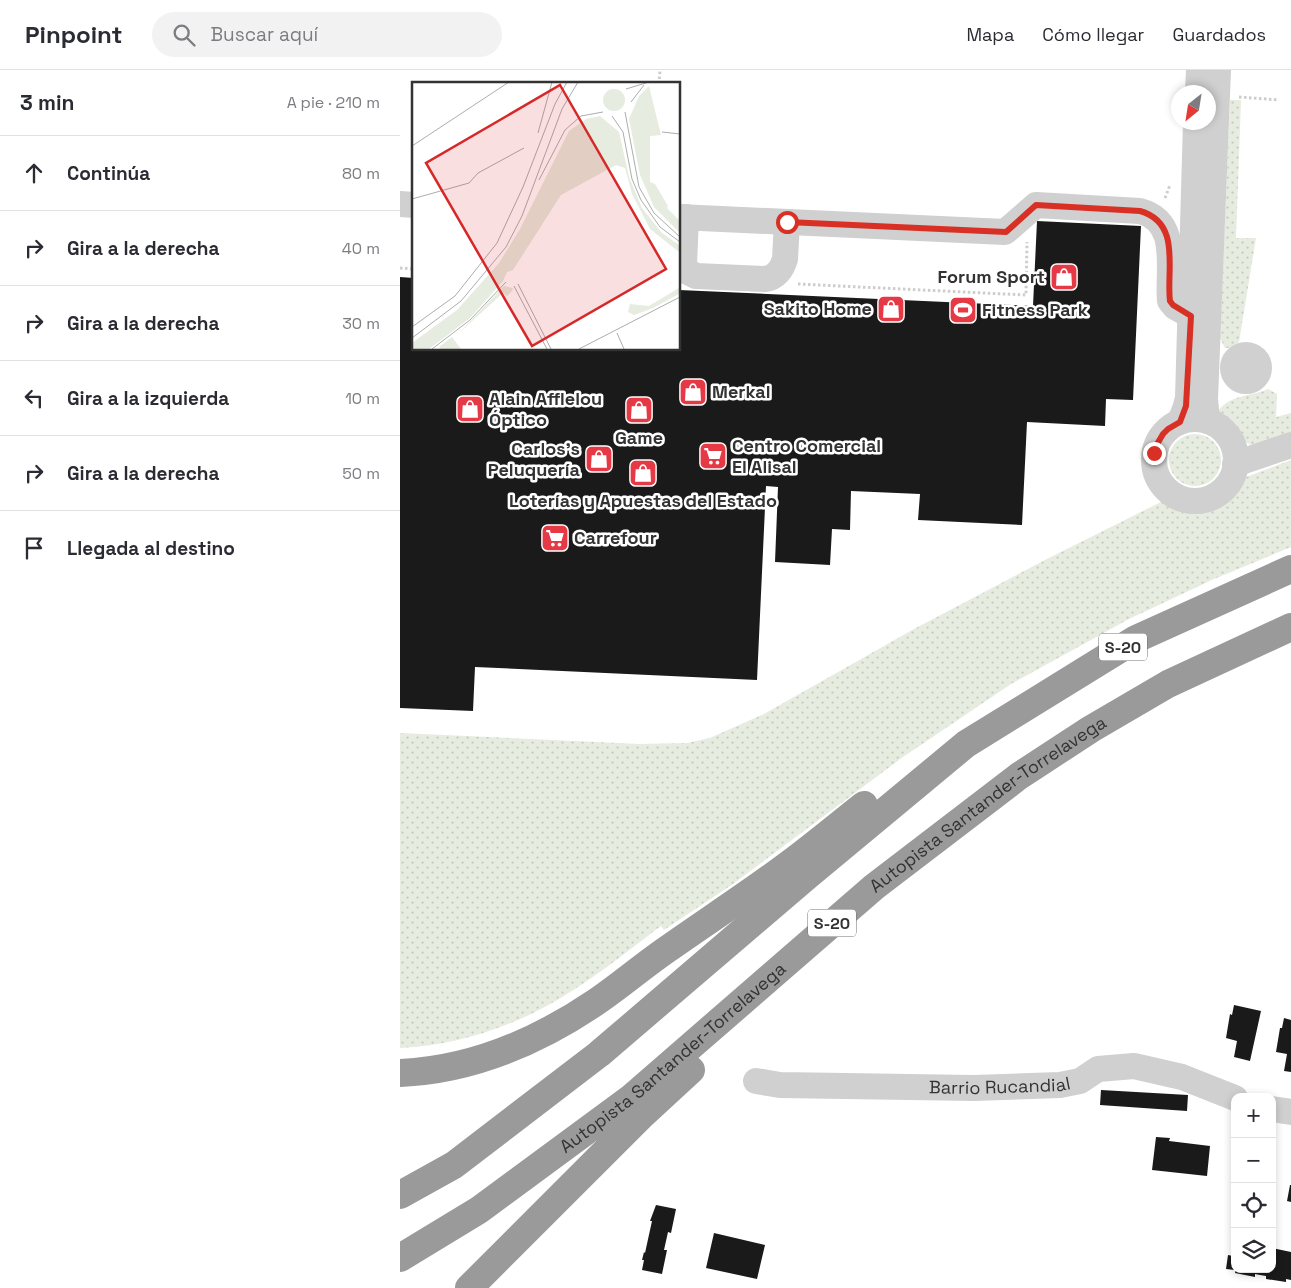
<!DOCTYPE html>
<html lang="es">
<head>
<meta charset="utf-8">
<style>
  :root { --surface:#fff; --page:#f2f2f3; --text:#2b2b33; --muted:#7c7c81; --line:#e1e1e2 }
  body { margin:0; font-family:"Space Grotesk",sans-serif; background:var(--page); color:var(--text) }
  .controls { position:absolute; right:15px; bottom:15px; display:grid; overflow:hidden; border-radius:10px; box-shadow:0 2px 8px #0003 }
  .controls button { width:45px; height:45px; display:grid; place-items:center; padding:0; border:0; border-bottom:1px solid var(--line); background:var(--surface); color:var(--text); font:25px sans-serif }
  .compass { position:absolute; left:771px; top:15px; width:45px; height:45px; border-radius:50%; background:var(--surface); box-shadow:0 2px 8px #0003; rotate:210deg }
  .stop { position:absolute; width:15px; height:15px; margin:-11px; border:4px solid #d93025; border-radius:50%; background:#fff }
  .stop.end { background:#d93025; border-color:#fff; box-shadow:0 1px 5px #0008 }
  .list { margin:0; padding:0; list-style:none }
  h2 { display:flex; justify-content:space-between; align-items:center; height:65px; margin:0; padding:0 20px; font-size:21px }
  h2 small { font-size:16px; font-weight:400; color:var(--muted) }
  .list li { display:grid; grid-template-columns:32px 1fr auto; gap:15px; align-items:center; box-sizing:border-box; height:75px; padding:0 20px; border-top:1px solid var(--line) }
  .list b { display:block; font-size:19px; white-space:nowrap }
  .list em { font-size:16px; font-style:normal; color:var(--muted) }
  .icon { flex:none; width:28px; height:28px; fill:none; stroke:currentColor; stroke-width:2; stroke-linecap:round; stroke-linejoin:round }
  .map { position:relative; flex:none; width:891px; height:1218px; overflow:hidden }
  header { display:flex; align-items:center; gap:30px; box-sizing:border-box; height:70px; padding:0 25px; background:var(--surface); border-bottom:1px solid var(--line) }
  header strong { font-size:24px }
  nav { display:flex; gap:28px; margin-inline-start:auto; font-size:18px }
  .search { width:350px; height:45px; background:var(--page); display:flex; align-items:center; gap:12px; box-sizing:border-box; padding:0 18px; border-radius:28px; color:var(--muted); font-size:19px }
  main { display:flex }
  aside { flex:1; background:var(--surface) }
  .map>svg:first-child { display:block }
  .green { fill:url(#green-dots) }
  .building { fill:#1a1a1a }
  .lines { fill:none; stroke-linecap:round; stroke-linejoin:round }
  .path { stroke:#cdcdcd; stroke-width:3; stroke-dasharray:2.5 2.5; stroke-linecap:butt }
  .minor { stroke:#d0d0d0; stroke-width:26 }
  .highway { stroke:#9a9a9a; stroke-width:28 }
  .route { stroke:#d93025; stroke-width:6 }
  .labels { text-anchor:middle; stroke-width:5; stroke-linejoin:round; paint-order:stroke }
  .shield { fill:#fff; stroke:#707070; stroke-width:1 }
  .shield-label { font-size:16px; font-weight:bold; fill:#333 }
  .poi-label { font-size:18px; font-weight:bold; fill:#333; stroke:#fff; text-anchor:start }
  .street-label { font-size:18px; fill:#333; stroke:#fff }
  .inset-road { fill:none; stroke:#adadad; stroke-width:1 }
  .view { fill:#d62828; fill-opacity:0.15; stroke:#d62828; stroke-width:2.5 }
  .inset-edge { fill:none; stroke:#333; stroke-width:2.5 }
</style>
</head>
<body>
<header>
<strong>Pinpoint</strong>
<div class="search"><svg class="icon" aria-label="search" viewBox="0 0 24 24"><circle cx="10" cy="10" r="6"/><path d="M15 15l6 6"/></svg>Buscar aquí</div>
<nav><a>Mapa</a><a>Cómo llegar</a><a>Guardados</a></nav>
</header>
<main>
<aside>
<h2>3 min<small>A pie · 210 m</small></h2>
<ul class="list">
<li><svg class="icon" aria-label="ahead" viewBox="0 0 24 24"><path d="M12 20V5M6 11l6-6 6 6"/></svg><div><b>Continúa</b></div><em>80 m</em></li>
<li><svg class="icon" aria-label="right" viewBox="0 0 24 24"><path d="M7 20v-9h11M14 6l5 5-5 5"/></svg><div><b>Gira a la derecha</b></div><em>40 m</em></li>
<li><svg class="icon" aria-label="right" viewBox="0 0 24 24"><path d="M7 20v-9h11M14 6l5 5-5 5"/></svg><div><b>Gira a la derecha</b></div><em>30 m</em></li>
<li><svg class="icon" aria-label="left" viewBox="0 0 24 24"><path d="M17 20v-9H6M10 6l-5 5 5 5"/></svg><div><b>Gira a la izquierda</b></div><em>10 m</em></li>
<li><svg class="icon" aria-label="right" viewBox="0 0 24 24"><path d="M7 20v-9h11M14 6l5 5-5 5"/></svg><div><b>Gira a la derecha</b></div><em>50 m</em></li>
<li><svg class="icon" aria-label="arrive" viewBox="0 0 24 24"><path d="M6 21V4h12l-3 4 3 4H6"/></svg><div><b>Llegada al destino</b></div></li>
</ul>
</aside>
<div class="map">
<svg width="891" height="1218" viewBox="0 0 891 1218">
  <defs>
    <pattern id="green-dots" width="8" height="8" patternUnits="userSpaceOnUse" patternTransform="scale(1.25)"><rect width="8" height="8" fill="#e6ecdf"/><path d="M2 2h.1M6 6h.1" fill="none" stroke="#c6cbc0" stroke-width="1.8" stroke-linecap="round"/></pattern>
  </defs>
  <rect width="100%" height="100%" fill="#fff"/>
  <path class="green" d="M 830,30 L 841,30 L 836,168 L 856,168 L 839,272 C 834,277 832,278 825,278 L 820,268 Z
    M 868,319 L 877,324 L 876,347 L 891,343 L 891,368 L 851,375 L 844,371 L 834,354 L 818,341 C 831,324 850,327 868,319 Z
    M769 390a26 26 0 1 1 52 0a26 26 0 1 1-52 0Z
    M 891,390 L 891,477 L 814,509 L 729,549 L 611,614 L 503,687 L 333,814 L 264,860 L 261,856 C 229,880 197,906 162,927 C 115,956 56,976 0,978 L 0,663 L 239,674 L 287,673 L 310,668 L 364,644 L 514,559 L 645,490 L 765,430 L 804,440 L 829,430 L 846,407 Z"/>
  <path class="building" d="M 637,151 L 741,156 L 733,330 L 706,329 L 705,356 L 627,352 L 622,455 L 518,450 L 520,424 L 451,421 L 450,460 L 432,459 L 430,495 L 375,492 L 378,417 L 366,416 L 357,610 L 75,597 L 73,641 L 0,638 L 0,207 L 14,208 L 14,279 L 279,279 L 279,220 L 633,236 Z
    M 834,935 L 861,941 L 850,991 L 834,987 L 837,971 L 826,968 L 830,944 L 832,945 Z
    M 884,948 L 891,950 L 891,1002 L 884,1001 L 887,984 L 876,982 L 880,958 L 882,958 Z
    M 701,1020 L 788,1025 L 787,1041 L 700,1035 Z
    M 756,1067 L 770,1068 L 769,1071 L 810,1076 L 807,1106 L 752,1100 Z
    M 890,1115 L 891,1115 L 891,1132 L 887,1131 Z
    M 256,1135 L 276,1139 L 271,1163 L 268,1162 L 264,1180 L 267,1180 L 262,1204 L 242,1200 L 244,1190 L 242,1190 L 244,1182 L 245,1183 L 252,1151 L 250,1151 Z
    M 314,1163 L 365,1175 L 357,1209 L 306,1198 Z
    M 872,1178 L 891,1182 L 891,1210 L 886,1209 L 886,1212 L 866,1209 L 866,1206 L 860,1205 L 855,1204 L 855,1207 L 835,1203 L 836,1199 L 872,1199 Z
    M 834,1182 L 835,1200 L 826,1199 L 828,1185 L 833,1186 Z"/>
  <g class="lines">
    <path class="path" d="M 259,14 L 260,0
      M 839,27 L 879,30
      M 765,128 L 770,115
      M 0,198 L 14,199
      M 398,214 L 626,225 L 627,172"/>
    <g class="minor">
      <path d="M 798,22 L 799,0"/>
      <path d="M 0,134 L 14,135"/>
      <path d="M 279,147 L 605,162 L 636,135 L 740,141 C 781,152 767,200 770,231 L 775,237 L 791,246"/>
      <path d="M 286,147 L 284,195 L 288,202 L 296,206 L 365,209 C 376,208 382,199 385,189 L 387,152"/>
      <circle cx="846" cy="298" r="13"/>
      <circle cx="795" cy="390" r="41"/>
      <path d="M 807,351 L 805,329 L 818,0"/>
      <path d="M 780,352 L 786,336 L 788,328 L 796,52"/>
      <path d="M 835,394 L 891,375"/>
      <path id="s1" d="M 356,1011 L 380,1015 L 574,1018 L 660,1015 L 680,1011 L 698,999 L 734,996 L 782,1007 L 835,1028"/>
      <path d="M 872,1039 L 891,1042"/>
    </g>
    <g class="highway">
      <path d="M 0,1003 C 72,1000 137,972 196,932 C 221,915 244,895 269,878 C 306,852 344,827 381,800 C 409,780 436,757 464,735"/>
      <path d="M 0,1125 L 54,1095 L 199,984 L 407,806 L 566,674 L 736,569 L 891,499"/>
      <path id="s2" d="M 0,1188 L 79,1140 L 231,1028 L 474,817 L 619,706 L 691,659 L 768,614 L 891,557"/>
      <path d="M 69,1218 L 240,1047 L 291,1000"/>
    </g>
  </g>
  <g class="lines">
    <path class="route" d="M 387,152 L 606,162 L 636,135 L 740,141 C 782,153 766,200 770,231 L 773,235 L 791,246 L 786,336 L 780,352 L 768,359 L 763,364 L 756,376 L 754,383"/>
  </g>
  <defs>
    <symbol id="shop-square" viewBox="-11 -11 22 22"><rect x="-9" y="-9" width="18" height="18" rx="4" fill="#e63946" stroke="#fff"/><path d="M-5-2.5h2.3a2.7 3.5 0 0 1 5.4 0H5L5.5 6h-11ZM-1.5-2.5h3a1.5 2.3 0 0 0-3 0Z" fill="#fff"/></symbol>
    <symbol id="stadium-square" viewBox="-11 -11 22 22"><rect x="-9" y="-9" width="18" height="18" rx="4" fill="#e63946" stroke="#fff"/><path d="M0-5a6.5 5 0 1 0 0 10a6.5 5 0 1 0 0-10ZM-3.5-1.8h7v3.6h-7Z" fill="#fff"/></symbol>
    <symbol id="supermarket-square" viewBox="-11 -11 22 22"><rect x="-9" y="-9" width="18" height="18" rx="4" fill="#e63946" stroke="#fff"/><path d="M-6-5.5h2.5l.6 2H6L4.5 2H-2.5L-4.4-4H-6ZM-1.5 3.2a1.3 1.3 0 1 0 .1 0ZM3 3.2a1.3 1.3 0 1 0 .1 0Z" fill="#fff"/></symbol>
  </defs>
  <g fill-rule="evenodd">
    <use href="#shop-square" x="648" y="191" width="32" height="32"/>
    <use href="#shop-square" x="475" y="223" width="32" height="32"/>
    <use href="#stadium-square" x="547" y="224" width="32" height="32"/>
    <use href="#shop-square" x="277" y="306" width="32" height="32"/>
    <use href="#shop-square" x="54" y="323" width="32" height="32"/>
    <use href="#shop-square" x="223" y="324" width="32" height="32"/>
    <use href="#supermarket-square" x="297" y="370" width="32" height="32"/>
    <use href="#shop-square" x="183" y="373" width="32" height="32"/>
    <use href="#shop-square" x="227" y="387" width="32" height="32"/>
    <use href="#supermarket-square" x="139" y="452" width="32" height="32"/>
  </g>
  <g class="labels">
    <g class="shield">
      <rect x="699" y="563.5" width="48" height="27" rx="4"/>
      <rect x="408" y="839.5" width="48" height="27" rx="4"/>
    </g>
    <g class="shield-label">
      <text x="723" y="583">S-20</text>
      <text x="432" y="859">S-20</text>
    </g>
    <g class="poi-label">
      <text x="645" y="213" text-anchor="end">Forum Sport</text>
      <text x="472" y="245" text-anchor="end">Sakito Home</text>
      <text x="582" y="246">Fitness Park</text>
      <text x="312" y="328">Merkal</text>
      <text x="89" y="335">Alain Afflelou<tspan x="89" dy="21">Óptico</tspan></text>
      <text x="239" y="374" text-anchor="middle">Game</text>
      <text x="332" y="382">Centro Comercial<tspan x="332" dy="21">El Alisal</tspan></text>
      <text x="180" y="385" text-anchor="end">Carlos's<tspan x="180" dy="21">Peluquería</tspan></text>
      <text x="243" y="437" text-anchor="middle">Loterías y Apuestas del Estado</text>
      <text x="174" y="474">Carrefour</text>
    </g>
    <g class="street-label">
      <text dy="6" stroke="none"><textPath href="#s2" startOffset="744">Autopista Santander-Torrelavega</textPath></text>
      <text dy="6" stroke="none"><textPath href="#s2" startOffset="339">Autopista Santander-Torrelavega</textPath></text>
      <text dy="6" stroke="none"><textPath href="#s1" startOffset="244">Barrio Rucandial</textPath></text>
    </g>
  </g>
  <g transform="translate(12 12)">
    <rect width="268" height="268" fill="#fff"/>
    <path d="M 237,4 L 249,53 L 238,54 L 238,100 L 243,102 L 256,124 L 255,126 L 267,138 L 267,150 L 242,125 L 228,93 L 217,37 L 227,14 ZM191 18a11 11 0 1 1 22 0a11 11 0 1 1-22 0ZM 188,34 L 207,50 L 217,95 L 230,126 L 250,151 L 267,163 L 267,170 L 238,147 L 220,112 L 213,86 L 204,83 L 149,113 L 101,188 L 95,190 L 91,199 L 58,236 L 17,267 L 0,267 L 0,261 L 45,228 L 87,181 L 108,147 L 157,49 L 174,37 ZM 92,204 L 101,206 L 100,209 L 95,214 L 91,211 L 47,251 ZM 267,206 L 267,212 L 241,226 L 222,233 L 216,230 L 218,222 L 237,224 ZM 40,255 L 49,267 L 28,267 L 27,265 Z" fill="#e6ecdf"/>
    <path class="inset-road" d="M 214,7 L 237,0M 219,20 L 232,3M 213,30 L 227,105 L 242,131 L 268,155M 200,34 L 211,50 L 220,97 L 229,118 L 248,145 L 268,160M 250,50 L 268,52M 126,51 L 140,0M 0,64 L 97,0M 127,98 L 153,48 L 169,34 L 191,30M 0,117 L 57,101 L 66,91 L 112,66M 106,202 L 139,267M 102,204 L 135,267M 0,245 L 43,214 L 85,161 L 111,105 L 143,22 L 155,0M 205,251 L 212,267M 0,256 L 49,219 L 94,165 L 110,134 L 150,27 L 166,0M 20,267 L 58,238 L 94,200M 167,267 L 268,215"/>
    <path class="view" d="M 148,3 L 254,187 L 120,264 L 14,81 Z"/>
    <rect width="268" height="268" class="inset-edge"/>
  </g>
</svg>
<div class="controls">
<button>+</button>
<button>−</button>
<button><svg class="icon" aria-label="locate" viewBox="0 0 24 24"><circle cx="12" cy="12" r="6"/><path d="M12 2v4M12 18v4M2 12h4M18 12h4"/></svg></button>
<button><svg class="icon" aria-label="layers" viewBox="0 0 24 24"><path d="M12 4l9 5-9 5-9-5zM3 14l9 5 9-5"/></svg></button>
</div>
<svg class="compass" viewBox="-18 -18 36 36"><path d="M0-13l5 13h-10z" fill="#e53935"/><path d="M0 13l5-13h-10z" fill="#7c7c81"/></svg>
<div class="stop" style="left:387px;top:152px"></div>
<div class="stop end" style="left:754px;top:383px"></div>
</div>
</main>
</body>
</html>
